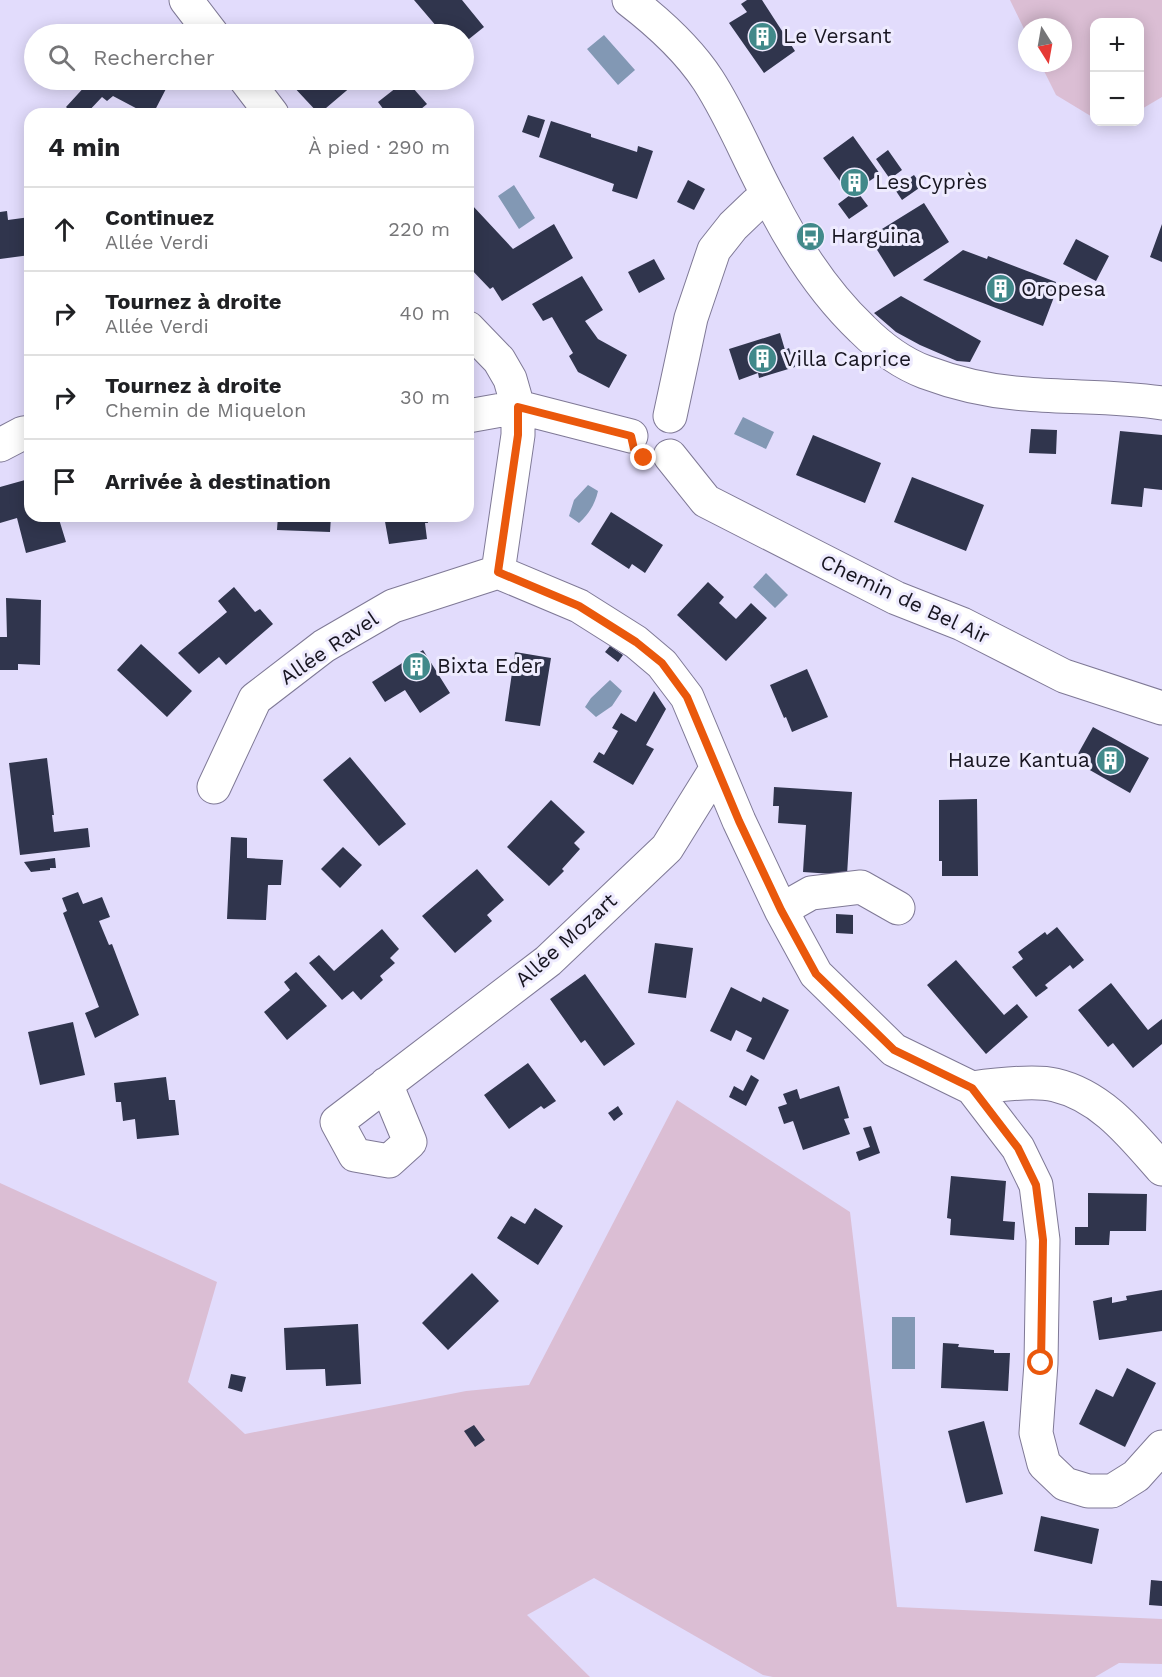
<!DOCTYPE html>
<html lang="fr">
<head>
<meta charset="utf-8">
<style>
  :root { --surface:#fff; --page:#f6f6f6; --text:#202124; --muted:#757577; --line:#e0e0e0 }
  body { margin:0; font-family:"Work Sans",sans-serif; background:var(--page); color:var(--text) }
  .controls { position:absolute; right:18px; top:18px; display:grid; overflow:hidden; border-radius:12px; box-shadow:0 3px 15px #0003 }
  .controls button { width:54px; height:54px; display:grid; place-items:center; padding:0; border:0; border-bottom:2px solid var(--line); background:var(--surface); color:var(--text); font:30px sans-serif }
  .compass { position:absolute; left:1018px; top:18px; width:54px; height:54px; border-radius:50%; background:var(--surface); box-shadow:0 3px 15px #0003; rotate:169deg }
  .stop { position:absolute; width:18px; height:18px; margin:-14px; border:4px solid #ea580c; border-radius:50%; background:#fff }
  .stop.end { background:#ea580c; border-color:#fff; box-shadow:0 2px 6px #0008 }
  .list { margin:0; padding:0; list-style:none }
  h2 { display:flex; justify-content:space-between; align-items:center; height:78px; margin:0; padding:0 24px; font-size:26px }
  h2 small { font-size:20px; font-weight:400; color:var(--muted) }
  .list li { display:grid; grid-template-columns:39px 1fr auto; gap:18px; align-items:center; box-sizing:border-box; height:84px; padding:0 24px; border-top:2px solid var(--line) }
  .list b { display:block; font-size:22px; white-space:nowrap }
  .list p { margin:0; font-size:20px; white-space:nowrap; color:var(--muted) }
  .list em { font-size:20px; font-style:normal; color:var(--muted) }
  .icon { flex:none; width:33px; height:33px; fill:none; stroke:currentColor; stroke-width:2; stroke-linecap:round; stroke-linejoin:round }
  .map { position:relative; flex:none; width:1162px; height:1677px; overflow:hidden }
  .search { position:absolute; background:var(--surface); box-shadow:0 3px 15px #0003; left:24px; top:24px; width:450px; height:66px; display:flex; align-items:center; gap:15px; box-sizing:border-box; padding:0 21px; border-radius:33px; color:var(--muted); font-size:22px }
  .panel { position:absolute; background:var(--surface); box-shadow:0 3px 15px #0003; left:24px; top:108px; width:450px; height:414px; border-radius:18px }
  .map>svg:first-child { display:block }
  .green { fill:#dbbed4 }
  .water { fill:#8298b4 }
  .building { fill:#30354d }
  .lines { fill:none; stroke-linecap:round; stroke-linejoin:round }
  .minor-casing { stroke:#7f7996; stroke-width:35 }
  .tertiary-casing { stroke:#7f7996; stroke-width:35 }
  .minor { stroke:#fff; stroke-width:33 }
  .tertiary { stroke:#fff; stroke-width:33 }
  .route { stroke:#ea580c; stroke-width:8 }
  .labels { text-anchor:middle; stroke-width:6; stroke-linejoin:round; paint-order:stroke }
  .poi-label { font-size:21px; fill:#181621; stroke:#eeebfe; text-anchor:start }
  .street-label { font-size:21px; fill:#181621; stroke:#eeebfe }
</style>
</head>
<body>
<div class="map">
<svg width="1162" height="1677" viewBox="0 0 1162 1677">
  <rect width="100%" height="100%" fill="#e2dcfc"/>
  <path class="green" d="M 1010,0 L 1162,0 L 1162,97 L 1140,110 L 1140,22 L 1094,22 L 1094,118 L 1056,95 L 1040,63 L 1063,63 L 1063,27 L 1027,27 L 1027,35 Z
    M 677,1100 L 850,1212 L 897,1607 L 1162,1619 L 1162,1664 L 1119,1663 L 1095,1677 L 773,1677 L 763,1675 L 594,1578 L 527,1615 L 590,1677 L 0,1677 L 0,1183 L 217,1282 L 188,1382 L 245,1434 L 466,1391 L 529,1385 Z"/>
  <path class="water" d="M 604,35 L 635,70 L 618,85 L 587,49 Z
    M 514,185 L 535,218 L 519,229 L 498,196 Z
    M 743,417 L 774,432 L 766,449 L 734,434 Z
    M 588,485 L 598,491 C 595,504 589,514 579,523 L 569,516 L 574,500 Z
    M 766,573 L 788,595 L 775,608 L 753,587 Z
    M 610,680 L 622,691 L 612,706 L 596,717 L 585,707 L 591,698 Z
    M 892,1317 L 915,1317 L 915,1369 L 892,1369 Z"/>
  <path class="building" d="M 414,0 L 462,0 L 484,27 L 464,43 L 464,34 L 443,34 Z
    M 747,0 L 762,0 L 795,51 L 764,73 L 729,23 L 747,12 L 741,4 Z
    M 84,80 L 162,80 L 169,83 L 153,114 L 147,114 L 113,96 L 107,101 L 102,97 L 86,114 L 73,114 L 66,107 L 88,83 Z
    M 296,80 L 359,80 L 319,114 L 291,84 Z
    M 406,80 L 427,104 L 415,114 L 387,114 L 378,102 Z
    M 528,115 L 545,120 L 539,138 L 522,132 Z
    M 551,121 L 591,134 L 591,137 L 637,152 L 638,146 L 653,151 L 637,199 L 612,191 L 614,184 L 539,157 Z
    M 853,136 L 880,174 L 856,190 L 868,206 L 849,219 L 838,204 L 850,195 L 823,158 Z
    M 888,150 L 902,170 L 890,179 L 876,159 Z
    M 914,175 L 922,186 L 902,200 L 894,188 Z
    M 688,180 L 705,189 L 694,210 L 677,202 Z
    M 924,203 L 949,242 L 894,277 L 869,237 Z
    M 472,205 L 513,249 L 554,224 L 573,258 L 502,301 L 493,287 L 490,289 L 468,266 L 468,208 Z
    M 7,211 L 8,220 L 30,217 L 30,255 L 0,259 L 0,212 Z
    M 1162,224 L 1162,262 L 1150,257 Z
    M 1076,239 L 1109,256 L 1096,281 L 1063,264 Z
    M 963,250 L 987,259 L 988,256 L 1056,282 L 1054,288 L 1057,289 L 1043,326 L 923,280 Z
    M 654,259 L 665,279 L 639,293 L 628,272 Z
    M 582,276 L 603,310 L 585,321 L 598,339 L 627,355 L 609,388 L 578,372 L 569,356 L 573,353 L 552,317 L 543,321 L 532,304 Z
    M 901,296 L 981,341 L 970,362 L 957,361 L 920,345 L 896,332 L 874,313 Z
    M 780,333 L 785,350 L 789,348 L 795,367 L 759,378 L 758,373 L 739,380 L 729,349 Z
    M 1031,429 L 1057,430 L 1056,454 L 1029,453 Z
    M 1120,431 L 1162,435 L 1162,490 L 1144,488 L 1142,507 L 1111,504 Z
    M 813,435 L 881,463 L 865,503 L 796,475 Z
    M 912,477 L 984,505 L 966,551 L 894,522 Z
    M 25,480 L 30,494 L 30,516 L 58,516 L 66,542 L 26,553 L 17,518 L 0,523 L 0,487 Z
    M 611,512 L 663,545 L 645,573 L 632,564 L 629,569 L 591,544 Z
    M 278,516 L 331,516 L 330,532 L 277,530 Z
    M 384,516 L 427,516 L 428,523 L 425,523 L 427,539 L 389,544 Z
    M 708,582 L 724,597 L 719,603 L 736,619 L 751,603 L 767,618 L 726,661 L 677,615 Z
    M 234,587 L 255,612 L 260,609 L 273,624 L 226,665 L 219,657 L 199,674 L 178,653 L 227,612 L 218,601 Z
    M 6,598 L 41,600 L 40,665 L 18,664 L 18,670 L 0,670 L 0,637 L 7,637 Z
    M 141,644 L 192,691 L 167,717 L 117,670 Z
    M 610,646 L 623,655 L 618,662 L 605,652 Z
    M 423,650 L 450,693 L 420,713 L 405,690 L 385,702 L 372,682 Z
    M 515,652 L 551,658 L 540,726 L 505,721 Z
    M 807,669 L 828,717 L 792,732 L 786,717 L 784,718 L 770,685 Z
    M 654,691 L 666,709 L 646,745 L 654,749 L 633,785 L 593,762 L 599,752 L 604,755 L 618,731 L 612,728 L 621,713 L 636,722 Z
    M 1093,727 L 1149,758 L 1130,793 L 1074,761 Z
    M 350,757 L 406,824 L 379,846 L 323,780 Z
    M 47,758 L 54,815 L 52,815 L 54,832 L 88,828 L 90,847 L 20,855 L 9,763 Z
    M 774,787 L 852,792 L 847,875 L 803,872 L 806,825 L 778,823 L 779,806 L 773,806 Z
    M 977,799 L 978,876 L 942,876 L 942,861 L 939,861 L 939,800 Z
    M 551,800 L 585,832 L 574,843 L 580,849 L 562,869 L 564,871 L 549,886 L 507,847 Z
    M 231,837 L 247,838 L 247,858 L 283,860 L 281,885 L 268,885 L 266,920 L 227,919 Z
    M 343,847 L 362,865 L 340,888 L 321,869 Z
    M 55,858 L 56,868 L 50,868 L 50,870 L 31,872 L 24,862 Z
    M 477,869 L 504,900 L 487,915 L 492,921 L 455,953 L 422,916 Z
    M 78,892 L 83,904 L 102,897 L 110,917 L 99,921 L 109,945 L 112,944 L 139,1015 L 95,1038 L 85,1013 L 99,1007 L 63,913 L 67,911 L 62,898 Z
    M 836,914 L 853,915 L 853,934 L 836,933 Z
    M 1057,927 L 1084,960 L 1073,969 L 1070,965 L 1045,985 L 1048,988 L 1036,997 L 1012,967 L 1023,959 L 1018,952 L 1045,932 L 1047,935 Z
    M 382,929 L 399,949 L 390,958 L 395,963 L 380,976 L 383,980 L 361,1000 L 353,991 L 342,1000 L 309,963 L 319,955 L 334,971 Z
    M 655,943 L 693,948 L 686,998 L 648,993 Z
    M 956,960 L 1004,1015 L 1017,1004 L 1028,1017 L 986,1054 L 927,985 Z
    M 296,972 L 327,1006 L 287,1040 L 264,1012 L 290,990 L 284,982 Z
    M 585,974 L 635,1044 L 604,1066 L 585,1040 L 581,1043 L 550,999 Z
    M 1111,983 L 1148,1030 L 1162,1019 L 1162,1044 L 1133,1068 L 1113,1043 L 1108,1047 L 1078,1010 Z
    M 731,987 L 761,1002 L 763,997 L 789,1010 L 764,1060 L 746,1051 L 752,1038 L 736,1030 L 731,1041 L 710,1031 Z
    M 73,1022 L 85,1075 L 40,1085 L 28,1032 Z
    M 528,1063 L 556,1101 L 544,1109 L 541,1106 L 509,1129 L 484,1095 Z
    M 751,1075 L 759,1080 L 746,1106 L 729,1097 L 734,1086 L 743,1091 Z
    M 166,1077 L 169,1100 L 175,1100 L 179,1135 L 137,1139 L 135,1119 L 123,1121 L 121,1102 L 116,1102 L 114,1083 Z
    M 839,1086 L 849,1118 L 844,1119 L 850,1134 L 803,1150 L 793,1121 L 784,1124 L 778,1107 L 787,1104 L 783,1094 L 797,1089 L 800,1099 Z
    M 618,1106 L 623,1114 L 614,1121 L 608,1113 Z
    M 871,1126 L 880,1153 L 859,1161 L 856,1152 L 870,1147 L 863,1128 Z
    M 951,1176 L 1006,1181 L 1003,1221 L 1015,1222 L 1014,1240 L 950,1235 L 951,1219 L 947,1218 Z
    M 1088,1193 L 1147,1194 L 1146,1231 L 1110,1231 L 1109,1245 L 1075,1245 L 1075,1227 L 1088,1227 Z
    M 535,1208 L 563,1226 L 538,1265 L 497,1238 L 511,1216 L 525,1224 Z
    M 472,1273 L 499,1301 L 448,1350 L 422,1323 Z
    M 1162,1290 L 1162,1331 L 1099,1340 L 1093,1301 L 1112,1297 L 1112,1303 L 1127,1300 L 1126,1296 Z
    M 358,1324 L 361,1384 L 326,1386 L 325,1369 L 286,1370 L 284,1328 Z
    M 943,1343 L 959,1344 L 958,1347 L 994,1350 L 994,1353 L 1010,1353 L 1008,1391 L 941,1388 Z
    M 1127,1368 L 1156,1383 L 1125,1447 L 1079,1424 L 1096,1389 L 1113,1397 Z
    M 231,1374 L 246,1377 L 242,1392 L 228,1388 Z
    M 984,1421 L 1003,1494 L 966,1503 L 948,1431 Z
    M 474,1425 L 485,1440 L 475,1447 L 464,1431 Z
    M 1041,1516 L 1099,1529 L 1092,1564 L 1034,1551 Z
    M 1151,1580 L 1162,1581 L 1162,1606 L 1149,1605 Z"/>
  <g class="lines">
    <defs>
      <path id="minor" d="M 186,0 L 212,34
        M 246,80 L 272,114
        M 468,328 L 499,360 L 510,379 L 518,407 L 518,435 L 498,572 L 579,606 L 636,642 L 662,664 L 687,697 L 739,821 L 781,910 L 816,974 L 894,1050 L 972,1088 L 1018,1148 L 1036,1185 L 1043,1240 L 1041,1363 L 1036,1433 L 1044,1464 L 1065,1484 L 1088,1491 L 1112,1491 L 1136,1476 L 1162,1447
        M 468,416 L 518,407 L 631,436
        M 670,416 L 691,318 L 714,250 L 733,226 L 756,204 L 769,198
        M 0,445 L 23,433 L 30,432
        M 670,456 L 706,501 L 896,598 L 962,624 L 1064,676 L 1162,708
        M 214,787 L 255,699 L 324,646 L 393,606 L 498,572
        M 781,910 L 811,893 L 861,887 L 898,908
        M 386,1084 L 410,1142 L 389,1161 L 355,1155 L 337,1122 L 548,961 L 667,848 L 716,769
        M 972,1088 C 994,1085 1034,1080 1055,1085 C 1102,1096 1132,1135 1162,1169"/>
      <path id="tertiary" d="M 629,0 C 659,23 687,48 708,80 C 732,117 748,158 769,197 C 793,245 823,292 862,329 C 880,347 901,363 925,372 C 957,384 992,392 1027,394 C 1072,398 1117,396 1162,403"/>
    </defs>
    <use href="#minor" class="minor-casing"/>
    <use href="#tertiary" class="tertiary-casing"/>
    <use href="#minor" class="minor"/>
    <use href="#tertiary" class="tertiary"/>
  </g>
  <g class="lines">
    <path class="route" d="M 644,458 L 634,449 L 631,436 L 518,407 L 518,435 L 498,572 L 579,606 L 636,642 L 662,663 L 687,697 L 739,821 L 781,910 L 816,974 L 894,1050 L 972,1088 L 1018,1148 L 1036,1185 L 1043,1240 L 1041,1363"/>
  </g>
  <defs>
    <symbol id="building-disc" viewBox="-11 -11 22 22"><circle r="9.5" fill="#41898a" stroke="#eeebfe"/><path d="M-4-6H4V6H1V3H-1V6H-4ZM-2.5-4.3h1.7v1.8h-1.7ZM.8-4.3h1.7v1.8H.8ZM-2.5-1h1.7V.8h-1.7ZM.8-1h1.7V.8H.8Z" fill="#fff"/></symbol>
    <symbol id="bus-disc" viewBox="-11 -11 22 22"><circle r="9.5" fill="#41898a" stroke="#eeebfe"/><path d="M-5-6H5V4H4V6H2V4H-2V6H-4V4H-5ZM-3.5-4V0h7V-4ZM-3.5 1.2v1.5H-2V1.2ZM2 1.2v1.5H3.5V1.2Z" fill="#fff"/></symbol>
  </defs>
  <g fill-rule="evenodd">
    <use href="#building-disc" x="746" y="20" width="33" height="33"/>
    <use href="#building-disc" x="838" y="166" width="33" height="33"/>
    <use href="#bus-disc" x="794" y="220" width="33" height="33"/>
    <use href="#building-disc" x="984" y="272" width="33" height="33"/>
    <use href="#building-disc" x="746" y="342" width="33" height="33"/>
    <use href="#building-disc" x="400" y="650" width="33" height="33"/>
    <use href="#building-disc" x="1094" y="744" width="33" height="33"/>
  </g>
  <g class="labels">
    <g class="poi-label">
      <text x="783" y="43">Le Versant</text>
      <text x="875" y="189">Les Cyprès</text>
      <text x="831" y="243">Harguina</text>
      <text x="1021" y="296">Oropesa</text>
      <text x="783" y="366">Villa Caprice</text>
      <text x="437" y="673">Bixta Eder</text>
      <text x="1090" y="767" text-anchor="end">Hauze Kantua</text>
    </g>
    <g class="street-label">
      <text transform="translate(905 599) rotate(25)" y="7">Chemin de Bel Air</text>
      <text transform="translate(329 648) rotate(-34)" y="7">Allée Ravel</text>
      <text transform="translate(566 940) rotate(-42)" y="7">Allée Mozart</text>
    </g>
  </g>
</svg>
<div class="controls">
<button>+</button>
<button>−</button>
</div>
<svg class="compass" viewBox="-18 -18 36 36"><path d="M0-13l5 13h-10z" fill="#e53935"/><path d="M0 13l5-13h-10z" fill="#757577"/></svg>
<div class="stop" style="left:1041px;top:1363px"></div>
<div class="stop end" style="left:644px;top:458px"></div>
<div class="search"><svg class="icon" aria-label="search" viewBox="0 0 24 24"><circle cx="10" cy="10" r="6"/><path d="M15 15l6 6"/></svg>Rechercher</div>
<section class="panel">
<h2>4 min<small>À pied · 290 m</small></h2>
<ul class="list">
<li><svg class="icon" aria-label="ahead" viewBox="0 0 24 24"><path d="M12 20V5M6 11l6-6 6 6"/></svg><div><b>Continuez</b><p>Allée Verdi</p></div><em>220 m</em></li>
<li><svg class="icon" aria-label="right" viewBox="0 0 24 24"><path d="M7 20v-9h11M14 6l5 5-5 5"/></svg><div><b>Tournez à droite</b><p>Allée Verdi</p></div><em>40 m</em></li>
<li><svg class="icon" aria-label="right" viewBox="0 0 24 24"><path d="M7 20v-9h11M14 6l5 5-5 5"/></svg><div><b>Tournez à droite</b><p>Chemin de Miquelon</p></div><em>30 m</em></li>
<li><svg class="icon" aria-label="arrive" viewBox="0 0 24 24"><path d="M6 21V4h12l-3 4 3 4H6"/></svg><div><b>Arrivée à destination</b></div></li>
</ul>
</section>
</div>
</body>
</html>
